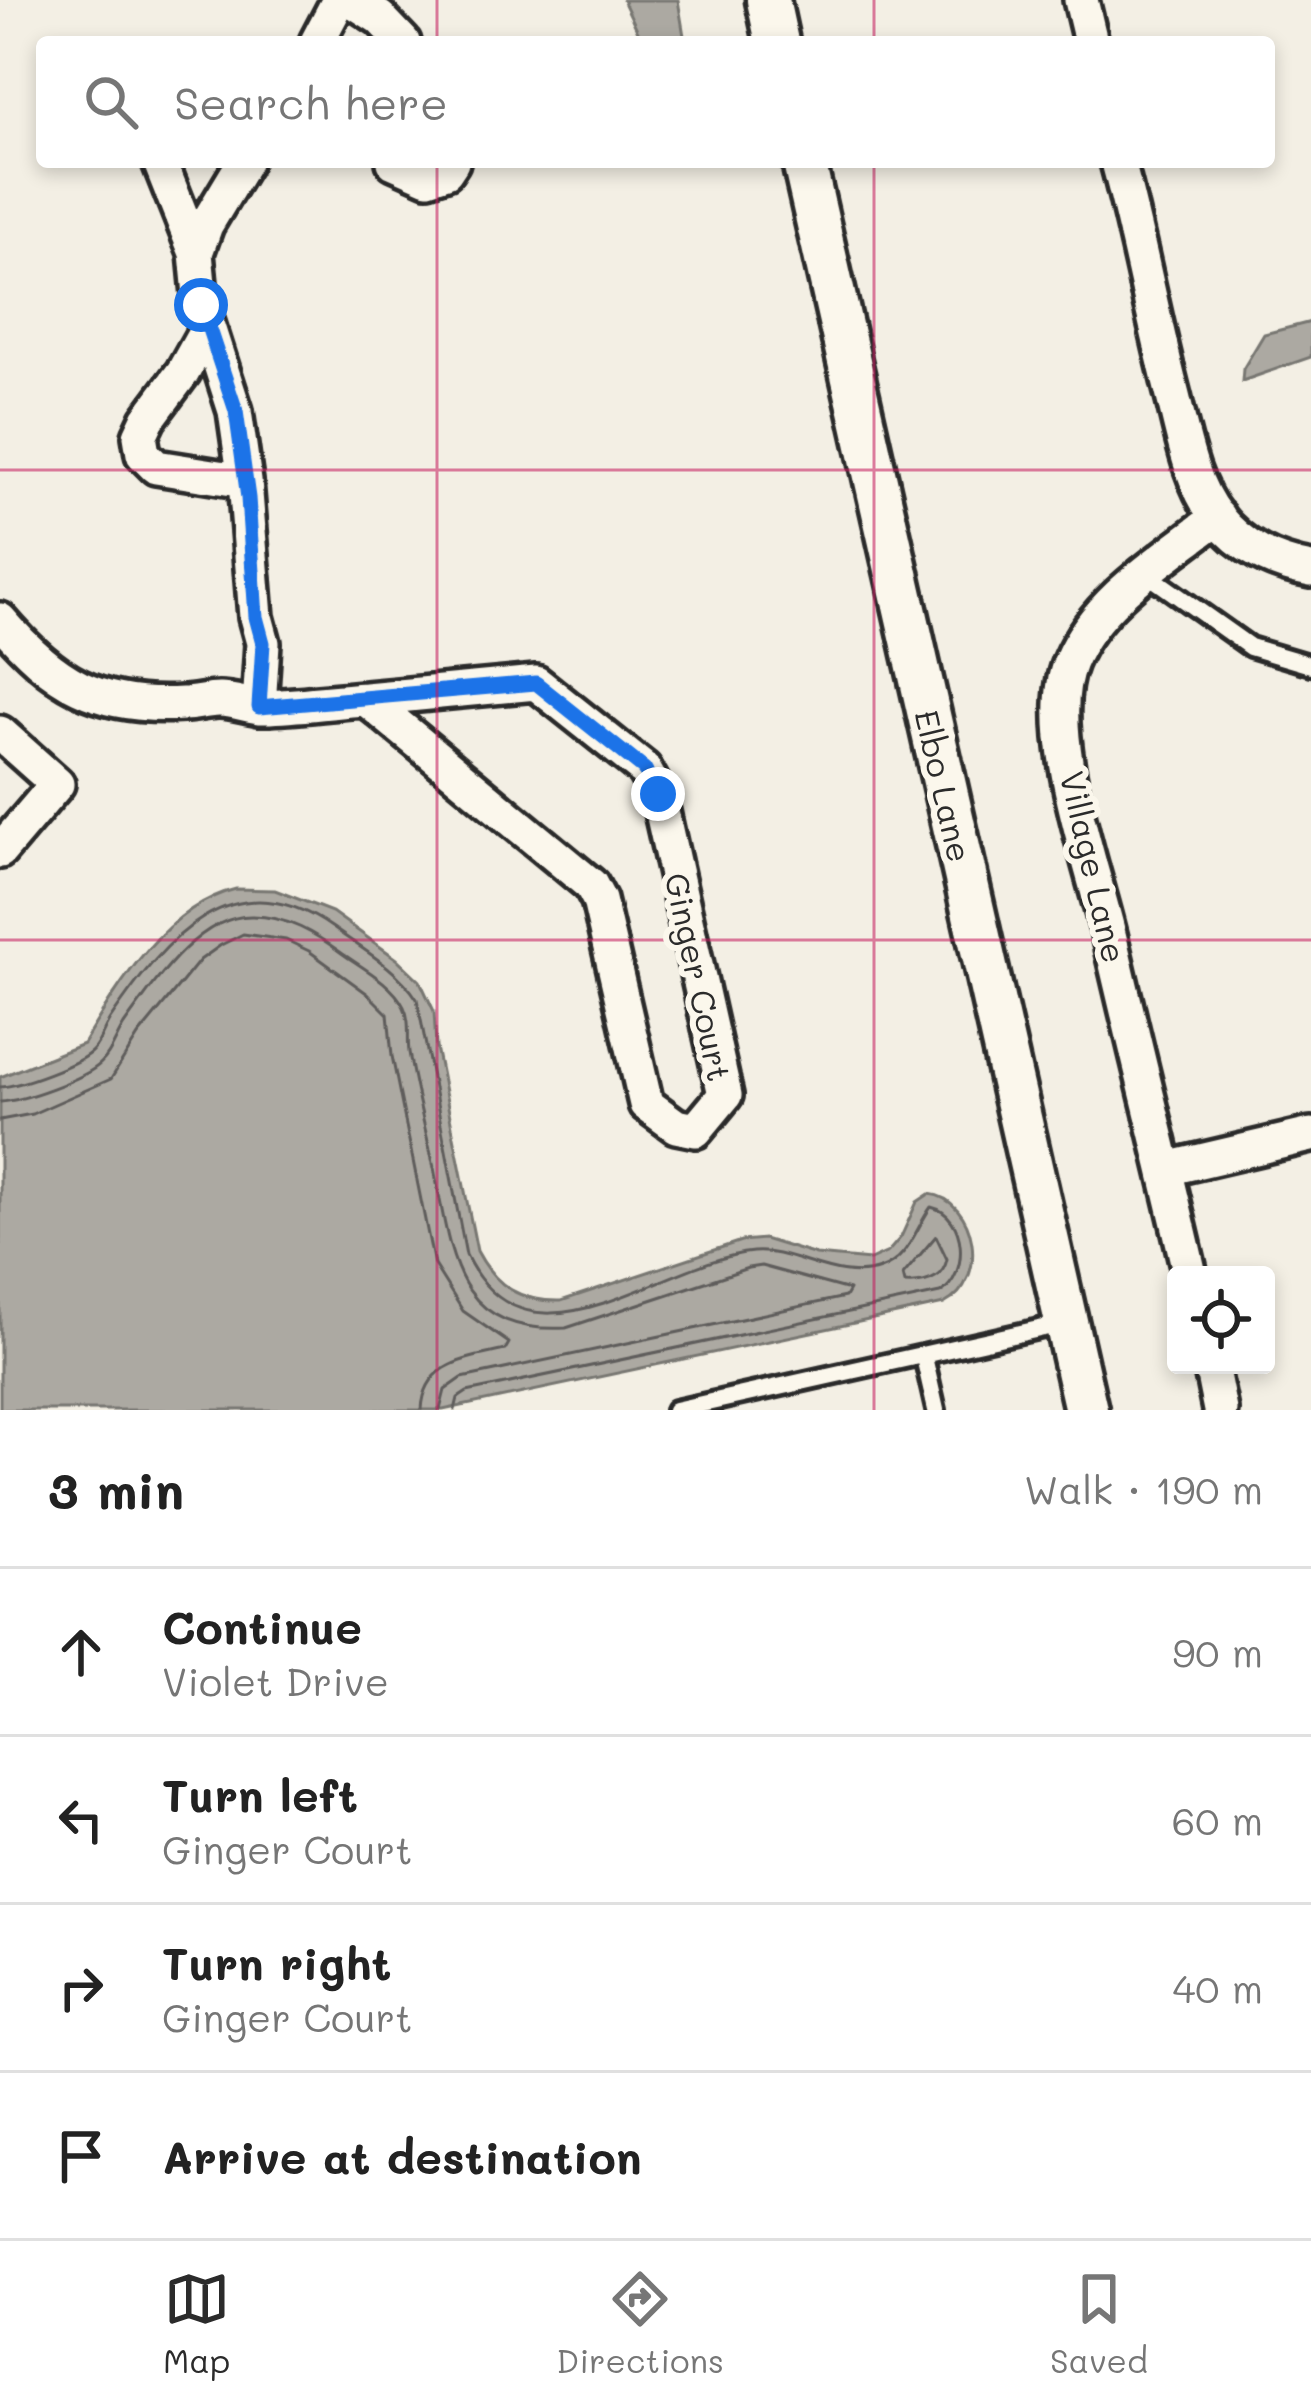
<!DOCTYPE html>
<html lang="en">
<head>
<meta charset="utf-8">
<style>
  :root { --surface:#fff; --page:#f6f6f6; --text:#222; --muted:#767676; --line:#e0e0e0; --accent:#2b2b2b }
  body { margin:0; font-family:Mali,sans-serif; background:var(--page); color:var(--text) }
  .controls { position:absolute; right:36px; bottom:36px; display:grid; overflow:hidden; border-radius:12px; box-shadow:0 6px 18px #0003 }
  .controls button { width:108px; height:108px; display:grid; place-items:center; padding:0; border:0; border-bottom:3px solid var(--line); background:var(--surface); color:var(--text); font:60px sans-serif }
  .stop { position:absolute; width:36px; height:36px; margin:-27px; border:9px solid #1a73e8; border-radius:50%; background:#fff }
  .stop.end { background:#1a73e8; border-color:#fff; box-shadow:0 3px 12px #0008 }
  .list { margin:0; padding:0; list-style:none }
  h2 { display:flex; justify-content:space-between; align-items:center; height:156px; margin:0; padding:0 48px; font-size:51px }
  h2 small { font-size:39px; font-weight:400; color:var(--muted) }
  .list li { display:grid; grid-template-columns:78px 1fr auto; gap:36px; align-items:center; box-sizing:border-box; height:168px; padding:0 48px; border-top:3px solid var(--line) }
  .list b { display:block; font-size:45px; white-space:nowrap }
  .list p { margin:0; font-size:39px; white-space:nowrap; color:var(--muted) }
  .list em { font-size:39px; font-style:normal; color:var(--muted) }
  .icon { flex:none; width:66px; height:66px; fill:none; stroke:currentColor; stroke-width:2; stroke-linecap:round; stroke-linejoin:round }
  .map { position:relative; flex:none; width:1311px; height:1410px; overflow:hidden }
  .search { position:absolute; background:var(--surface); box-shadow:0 6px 18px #0003; left:36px; right:36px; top:36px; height:132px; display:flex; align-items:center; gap:30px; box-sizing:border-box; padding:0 42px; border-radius:12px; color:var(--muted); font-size:45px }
  .sheet { height:828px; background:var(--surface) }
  nav { display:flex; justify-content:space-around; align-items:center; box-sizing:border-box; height:168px; border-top:3px solid var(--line); background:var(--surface); font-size:33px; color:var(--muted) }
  nav a { display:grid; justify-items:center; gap:6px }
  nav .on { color:var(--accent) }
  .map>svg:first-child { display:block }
  .water { fill:#aca9a2; stroke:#787772; stroke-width:3 }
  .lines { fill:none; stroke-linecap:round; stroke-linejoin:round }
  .shore { stroke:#5f5d5b; stroke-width:3 }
  .service-casing { stroke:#2b2b2b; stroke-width:26 }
  .minor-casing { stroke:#2b2b2b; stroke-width:42 }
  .tertiary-casing { stroke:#2b2b2b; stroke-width:51 }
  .service { stroke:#fbf7ec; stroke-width:16 }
  .minor { stroke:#fbf7ec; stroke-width:33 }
  .tertiary { stroke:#fbf7ec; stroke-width:42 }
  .route { stroke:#1a73e8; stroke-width:15 }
  .grid { fill:none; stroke:#c2185b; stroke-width:3; stroke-opacity:0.55 }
  .labels { text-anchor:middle; stroke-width:12; stroke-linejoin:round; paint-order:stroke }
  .street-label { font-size:33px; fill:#2b2b2b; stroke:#fbf7ec }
</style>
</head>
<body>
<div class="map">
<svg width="1311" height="1410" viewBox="0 0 1311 1410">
  <rect width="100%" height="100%" fill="#f3efe4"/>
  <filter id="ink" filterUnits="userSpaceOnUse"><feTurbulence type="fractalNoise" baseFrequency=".00833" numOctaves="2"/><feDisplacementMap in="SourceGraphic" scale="24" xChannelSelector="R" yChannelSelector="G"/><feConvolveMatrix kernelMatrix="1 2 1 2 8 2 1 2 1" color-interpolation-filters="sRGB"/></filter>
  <g filter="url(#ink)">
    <path class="water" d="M 623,0 L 678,0 L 685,42 L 643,42 Z
      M 1311,322 L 1311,357 L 1242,381 L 1243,369 L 1264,334 Z
      M 236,889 L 275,890 L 332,912 L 397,959 L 420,981 L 434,1011 L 436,1047 L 477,1251 C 496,1287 521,1302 561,1301 L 741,1241 L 764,1239 L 816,1255 L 870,1260 L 888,1252 L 901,1237 L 917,1202 L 929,1194 C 976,1199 991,1280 944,1304 L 443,1410 L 0,1410 L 0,1077 L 83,1044 C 118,986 165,906 236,889 Z"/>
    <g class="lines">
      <path class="shore" d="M 0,1087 C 19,1086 81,1064 93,1050 C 101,1041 104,1028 111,1018 C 165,939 233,857 333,928 C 362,949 397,968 417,999 L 466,1255 C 528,1383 660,1261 753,1252 C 791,1248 837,1284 880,1269 C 909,1259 915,1229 931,1207 C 967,1215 970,1275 940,1293 L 467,1392 L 458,1398 L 455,1410
        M 0,1102 C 22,1101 85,1079 101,1063 C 112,1053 116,1037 124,1025 C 153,985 198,915 252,916 C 287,916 316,934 343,954 C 363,968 393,984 404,1007 C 411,1021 407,1038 409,1052 C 415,1091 426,1130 434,1168 C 451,1254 454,1334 566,1328 L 748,1268 L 761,1266 L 849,1290 L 845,1297 L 462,1378 L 445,1390 L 440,1410
        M 0,1120 L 32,1114 L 111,1079 L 138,1036 L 183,981 L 200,960 L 221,945 L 243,934 L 286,940 L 309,951 L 368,994 L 388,1014 L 392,1056 L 434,1265 L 463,1311 L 509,1343 L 505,1350 C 467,1359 424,1362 422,1410
        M 936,1236 L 947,1259 C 943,1280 924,1284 905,1283 L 903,1275 Z"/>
      <defs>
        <path id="service" d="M 1147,574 L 1250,647 L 1311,665
          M 924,1357 L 936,1410
          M 675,1410 L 1066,1323"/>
        <path id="minor" d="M 352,0 L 380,18 L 403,42
          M 1081,0 L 1091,42
          M 317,42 L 339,0
          M 160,162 L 196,253
          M 244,162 L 206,225 L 196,253 L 201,305 L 235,411 L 245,481 L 256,617 L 263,643 L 259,707
          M 394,162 L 428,177 L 446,171 L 452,162
          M 1118,162 C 1139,239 1153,319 1173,396 C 1183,436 1191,484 1217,517 C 1242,548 1273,563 1311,570
          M 207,329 L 183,372 L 148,419 L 140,436 L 143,454 L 156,467 L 245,481
          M 0,620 C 54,683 97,709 183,704 C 195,704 207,700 219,700 C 235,700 250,707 265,707 C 298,706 332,701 366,699
          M 536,683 L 644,769 L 658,794 L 725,1095 L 696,1130 L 676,1126 L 646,1104 L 599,900 L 591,885 L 366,699 Z
          M 0,733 L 57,784 L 0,851
          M 1166,1169 L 1311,1135
          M 1190,1275 C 1165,1165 1137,1056 1112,947 C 1096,873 1041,732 1070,662 C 1096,599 1166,558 1218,517
          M 1211,1365 L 1220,1410"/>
        <path id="tertiary" d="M 768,0 L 777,42
          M 804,162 L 1086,1410"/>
      </defs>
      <use href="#service" class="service-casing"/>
      <use href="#minor" class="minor-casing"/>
      <use href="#tertiary" class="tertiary-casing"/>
      <use href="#service" class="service"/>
      <use href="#minor" class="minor"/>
      <use href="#tertiary" class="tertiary"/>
    </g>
  </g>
  <g class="lines" filter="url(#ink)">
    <path class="route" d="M 201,305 L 236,411 L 248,498 L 256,617 L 263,643 L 259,707 L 536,683 L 644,769 L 658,794"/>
  </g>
  <path class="grid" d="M 437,0 L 437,42M 874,0 L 874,42M 437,162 L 437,1410M 874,162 L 874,1410M 0,470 L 1311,470M 0,940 L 1311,940"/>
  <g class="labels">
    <g class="street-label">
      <text transform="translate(943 786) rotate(77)" y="12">Elbo Lane</text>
      <text transform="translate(1093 867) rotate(77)" y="12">Village Lane</text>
      <text transform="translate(698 977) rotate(78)" y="12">Ginger Court</text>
    </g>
  </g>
</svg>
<div class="controls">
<button><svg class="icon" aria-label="locate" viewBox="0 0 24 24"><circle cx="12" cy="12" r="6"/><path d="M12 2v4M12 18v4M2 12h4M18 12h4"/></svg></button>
</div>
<div class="stop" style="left:201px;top:305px"></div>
<div class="stop end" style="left:658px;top:794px"></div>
<div class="search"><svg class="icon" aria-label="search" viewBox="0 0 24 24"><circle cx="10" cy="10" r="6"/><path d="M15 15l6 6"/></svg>Search here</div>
</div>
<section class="sheet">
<h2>3 min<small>Walk · 190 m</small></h2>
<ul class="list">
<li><svg class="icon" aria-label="ahead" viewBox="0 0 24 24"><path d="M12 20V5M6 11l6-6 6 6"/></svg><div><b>Continue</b><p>Violet Drive</p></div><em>90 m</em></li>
<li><svg class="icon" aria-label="left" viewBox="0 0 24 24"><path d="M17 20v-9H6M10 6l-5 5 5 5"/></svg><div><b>Turn left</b><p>Ginger Court</p></div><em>60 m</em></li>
<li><svg class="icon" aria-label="right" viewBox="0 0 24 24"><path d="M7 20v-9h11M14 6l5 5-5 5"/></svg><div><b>Turn right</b><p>Ginger Court</p></div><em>40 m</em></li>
<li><svg class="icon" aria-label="arrive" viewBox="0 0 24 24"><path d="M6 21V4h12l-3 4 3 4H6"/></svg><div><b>Arrive at destination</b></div></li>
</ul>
</section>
<nav>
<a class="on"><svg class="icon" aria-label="map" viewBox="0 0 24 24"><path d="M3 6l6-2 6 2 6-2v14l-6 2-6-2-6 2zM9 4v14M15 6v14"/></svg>Map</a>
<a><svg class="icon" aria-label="directions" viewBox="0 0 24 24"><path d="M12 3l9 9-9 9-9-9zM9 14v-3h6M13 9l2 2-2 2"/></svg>Directions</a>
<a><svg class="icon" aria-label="saved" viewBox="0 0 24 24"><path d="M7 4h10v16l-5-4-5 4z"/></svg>Saved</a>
</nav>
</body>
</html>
